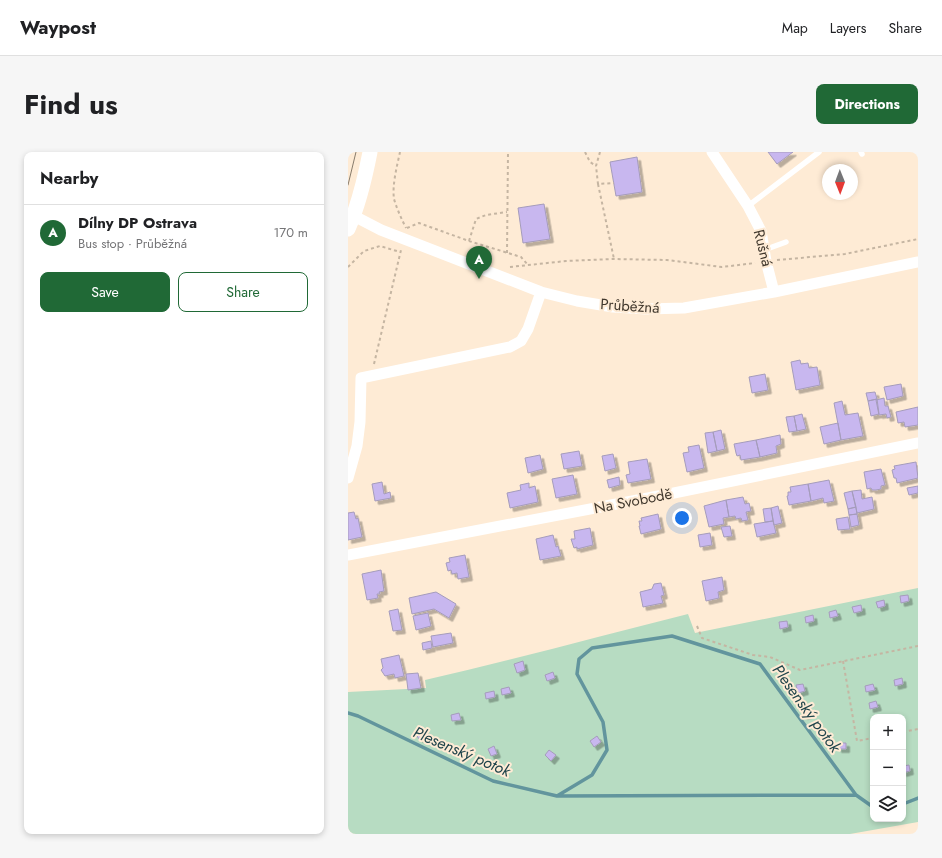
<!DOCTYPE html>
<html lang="en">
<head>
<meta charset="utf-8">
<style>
  :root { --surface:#fff; --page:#f6f6f6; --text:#202124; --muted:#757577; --line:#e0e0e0; --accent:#206936 }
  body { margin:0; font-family:Jost,sans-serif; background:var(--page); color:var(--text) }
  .controls { position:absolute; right:12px; bottom:12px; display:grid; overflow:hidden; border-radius:8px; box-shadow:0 2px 6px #0003 }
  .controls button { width:36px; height:36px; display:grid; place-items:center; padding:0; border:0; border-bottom:1px solid var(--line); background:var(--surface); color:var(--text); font:20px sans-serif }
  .compass { position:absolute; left:474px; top:12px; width:36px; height:36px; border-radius:50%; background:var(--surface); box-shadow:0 2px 6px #0003; rotate:179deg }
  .you { position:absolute; left:334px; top:366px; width:14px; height:14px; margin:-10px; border:3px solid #fff; border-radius:50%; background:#1a73e8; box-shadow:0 0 0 6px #1a73e833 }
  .badge { display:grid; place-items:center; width:26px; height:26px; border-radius:50%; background:var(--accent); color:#fff; font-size:13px; font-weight:700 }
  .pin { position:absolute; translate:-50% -33px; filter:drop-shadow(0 1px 2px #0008) }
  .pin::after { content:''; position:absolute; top:21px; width:14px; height:12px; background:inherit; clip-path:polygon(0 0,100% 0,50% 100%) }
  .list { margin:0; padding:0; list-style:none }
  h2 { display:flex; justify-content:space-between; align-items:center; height:52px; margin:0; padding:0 16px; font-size:17px }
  h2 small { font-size:13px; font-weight:400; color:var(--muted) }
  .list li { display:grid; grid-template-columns:26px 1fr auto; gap:12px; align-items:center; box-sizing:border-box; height:56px; padding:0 16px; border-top:1px solid var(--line) }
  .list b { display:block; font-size:15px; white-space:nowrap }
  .list p { margin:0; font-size:13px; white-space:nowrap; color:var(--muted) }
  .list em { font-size:13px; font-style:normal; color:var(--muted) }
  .actions { display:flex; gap:8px; padding:12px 16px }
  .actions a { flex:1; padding:9px 0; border:1px solid var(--accent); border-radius:8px; text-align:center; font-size:14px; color:var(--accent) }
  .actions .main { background:var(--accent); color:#fff }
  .icon { flex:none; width:22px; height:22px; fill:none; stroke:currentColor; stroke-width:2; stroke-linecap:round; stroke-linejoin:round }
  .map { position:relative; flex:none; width:570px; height:682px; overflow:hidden; border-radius:8px }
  header { display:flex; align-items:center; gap:24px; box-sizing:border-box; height:56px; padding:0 20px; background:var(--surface); border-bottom:1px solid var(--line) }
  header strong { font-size:19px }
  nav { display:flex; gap:22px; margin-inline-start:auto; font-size:14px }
  .intro { display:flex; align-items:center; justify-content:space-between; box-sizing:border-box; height:96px; padding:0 24px }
  h1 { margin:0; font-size:28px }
  .button { padding:10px 18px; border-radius:8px; background:var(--accent); color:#fff; font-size:14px; font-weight:700 }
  main { display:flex; gap:24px; padding:0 24px }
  aside { flex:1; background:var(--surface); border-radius:8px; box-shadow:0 2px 6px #0003 }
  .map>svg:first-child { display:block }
  .green { fill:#b7dcc2; fill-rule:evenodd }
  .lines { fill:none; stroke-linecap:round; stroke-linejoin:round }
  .stream { stroke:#62959d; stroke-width:3.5 }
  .building { fill:#c8b7ef; stroke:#a59cbb; filter:url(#shadow) }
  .path { stroke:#c5b5a2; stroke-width:2; stroke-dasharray:3 3; stroke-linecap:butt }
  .lane { stroke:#fff; stroke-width:5.5 }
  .street { stroke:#fff; stroke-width:11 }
  .secondary { stroke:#fff; stroke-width:15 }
  .tram { stroke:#877b6b; stroke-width:1 }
  .labels { text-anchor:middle; stroke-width:4; stroke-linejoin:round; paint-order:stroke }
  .street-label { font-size:15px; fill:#42392e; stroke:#feebd5 }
  .water-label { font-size:16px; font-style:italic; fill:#1f444b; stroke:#feebd5 }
</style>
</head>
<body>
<header>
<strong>Waypost</strong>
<nav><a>Map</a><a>Layers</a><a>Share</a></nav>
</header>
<div class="intro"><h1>Find us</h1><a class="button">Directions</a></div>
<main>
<aside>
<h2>Nearby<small></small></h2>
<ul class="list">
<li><span class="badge">A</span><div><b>Dílny DP Ostrava</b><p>Bus stop · Průběžná</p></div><em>170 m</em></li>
</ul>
<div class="actions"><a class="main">Save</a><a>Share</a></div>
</aside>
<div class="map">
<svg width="570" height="682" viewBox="0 0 570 682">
  <defs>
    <filter id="shadow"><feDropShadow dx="3.5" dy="3.5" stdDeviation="0" flood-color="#0004"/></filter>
  </defs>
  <rect width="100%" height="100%" fill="#feebd5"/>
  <path class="green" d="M 570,436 L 570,670 L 502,682 L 0,682 L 0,540 L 78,536 L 77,528 C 165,508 252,484 340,462 L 347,481 ZM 525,565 L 555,565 L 555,667 L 525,667 Z"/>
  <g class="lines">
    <path class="stream" d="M 0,561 L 10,564 L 145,629 L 209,644 L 244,623 L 259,598 L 255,570 L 229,522 L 231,507 L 244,496 L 324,484 L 412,512 L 508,643 L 525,655
      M 209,644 L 508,643
      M 555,652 L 570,646"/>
  </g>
  <path class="building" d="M 420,0 L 445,0 L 429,12 Z
    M 289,5 L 294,40 L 268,44 L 262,10 Z
    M 196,52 L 202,87 L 175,91 L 170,56 Z
    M 452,208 L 453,212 L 460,211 L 461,216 L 469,215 L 472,233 L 448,238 L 443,210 Z
    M 417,222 L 420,238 L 404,241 L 401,225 Z
    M 553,232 L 555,244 L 539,248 L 536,235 Z
    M 527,240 L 529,247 L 520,249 L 518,241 Z
    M 536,246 L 537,254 L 540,254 L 543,265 L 539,266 L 538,262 L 531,263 L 528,248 Z
    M 529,247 L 531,262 L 523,264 L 520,249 Z
    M 494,249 L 497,263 L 510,261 L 515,284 L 493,288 L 486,251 Z
    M 570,255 L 570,273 L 557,275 L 556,270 L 550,271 L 548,260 Z
    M 454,262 L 458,277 L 449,279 L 446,264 Z
    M 446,264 L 449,279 L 441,280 L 438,265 Z
    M 490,271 L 493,288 L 476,292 L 472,275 Z
    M 373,278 L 377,297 L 369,299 L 365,280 Z
    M 365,280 L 369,299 L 360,301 L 357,281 Z
    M 432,283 L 433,292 L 428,294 L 429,301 L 412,305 L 408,288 Z
    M 408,288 L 412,305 L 393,308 L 392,303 L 389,304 L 388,301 L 386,292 Z
    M 351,293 L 356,316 L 339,320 L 335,301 L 341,300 L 340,295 Z
    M 231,299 L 234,314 L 216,317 L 213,302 Z
    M 265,302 L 268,316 L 257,319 L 254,304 Z
    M 192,303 L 195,317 L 180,321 L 177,306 Z
    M 299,307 L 303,327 L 280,331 L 278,323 L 282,322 L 280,310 Z
    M 568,310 L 570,326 L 549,331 L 548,326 L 546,326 L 544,318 L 547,317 L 546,314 Z
    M 533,317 L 537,333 L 533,334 L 533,337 L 528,338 L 524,338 L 523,336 L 519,337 L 516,320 Z
    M 225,323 L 229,342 L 208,346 L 204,327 Z
    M 271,325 L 272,333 L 261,336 L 259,328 Z
    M 481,328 L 486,349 L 476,351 L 475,346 L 463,349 L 460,332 Z
    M 34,330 L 36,342 L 42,340 L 43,346 L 27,349 L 24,332 Z
    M 181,331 L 181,336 L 187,334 L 190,350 L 162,356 L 159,341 L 173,338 L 172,333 Z
    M 460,332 L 463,349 L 441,353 L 439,344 L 440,344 L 440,340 L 443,340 L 442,335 Z
    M 570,334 L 570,341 L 561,343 L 559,336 Z
    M 513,338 L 514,347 L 524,345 L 526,357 L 509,361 L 504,339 Z
    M 504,339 L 508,355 L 500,357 L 496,341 Z
    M 395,345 L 397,352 L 401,351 L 403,359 L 398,360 L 400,368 L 394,369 L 393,366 L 388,367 L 387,364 L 381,365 L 378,348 Z
    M 378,348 L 381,365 L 375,366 L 376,372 L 361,375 L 356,354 Z
    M 430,354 L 434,371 L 426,373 L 423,356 Z
    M 508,355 L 509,362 L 501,363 L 500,357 Z
    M 423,356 L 425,369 L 417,370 L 415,357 Z
    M 6,360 L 8,367 L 10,366 L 14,385 L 0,388 L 0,361 Z
    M 310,362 L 313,377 L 293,382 L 291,374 L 292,374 L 291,369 L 294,369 L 293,366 Z
    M 509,362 L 511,373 L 503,375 L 501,363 Z
    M 500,365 L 502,377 L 490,378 L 488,367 Z
    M 425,369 L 428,381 L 409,385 L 406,372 Z
    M 382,374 L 384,384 L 376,385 L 373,375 Z
    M 242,376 L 245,393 L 229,397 L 229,395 L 226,396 L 223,387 L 227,387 L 226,379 Z
    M 362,381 L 364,393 L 352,395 L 350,383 Z
    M 205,383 L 208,395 L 210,394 L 213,404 L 192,408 L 188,387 Z
    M 117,403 L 121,425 L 110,427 L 109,421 L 104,422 L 103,418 L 100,419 L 98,411 L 102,410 L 101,406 Z
    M 33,418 L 36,439 L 31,440 L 32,442 L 29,442 L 30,446 L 19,448 L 14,422 Z
    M 374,425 L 376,438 L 370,440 L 371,446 L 358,449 L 354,429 Z
    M 313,431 L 316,443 L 313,444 L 315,451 L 295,455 L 292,440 L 304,437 L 306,432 Z
    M 88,440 L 108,452 L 101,466 L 86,457 L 64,462 L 61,446 Z
    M 560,443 L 561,449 L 553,451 L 552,444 Z
    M 536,448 L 537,454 L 530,456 L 528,450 Z
    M 513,453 L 514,459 L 506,461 L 504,455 Z
    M 50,457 L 54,478 L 45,479 L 41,459 Z
    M 488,458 L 490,464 L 482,466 L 481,460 Z
    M 80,461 L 83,474 L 68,478 L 65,464 Z
    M 465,463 L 466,469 L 458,471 L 457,465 Z
    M 439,469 L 440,475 L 432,477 L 431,470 Z
    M 103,481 L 105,491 L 85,495 L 83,484 Z
    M 83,489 L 84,496 L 75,498 L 74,491 Z
    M 51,503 L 56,524 L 47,526 L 46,522 L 37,524 L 33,518 L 35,516 L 33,507 Z
    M 175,509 L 177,518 L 169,521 L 166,512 Z
    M 205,520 L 207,526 L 199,529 L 197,523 Z
    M 70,521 L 73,536 L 60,538 L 58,522 Z
    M 554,526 L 555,532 L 547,534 L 546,528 Z
    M 455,532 L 457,539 L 450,541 L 448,533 Z
    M 525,532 L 527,538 L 518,540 L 517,534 Z
    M 161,535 L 163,541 L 154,543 L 153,537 Z
    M 146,539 L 147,545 L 138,547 L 137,541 Z
    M 528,549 L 530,555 L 522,557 L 521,551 Z
    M 458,551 L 462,562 L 456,564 L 451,553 Z
    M 111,561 L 113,568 L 104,569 L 103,563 Z
    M 75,576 L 78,582 L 71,587 L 67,581 Z
    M 249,584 L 253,590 L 246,595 L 242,589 Z
    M 490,591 L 498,591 L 498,597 L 490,597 Z
    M 146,594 L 149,602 L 143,604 L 140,597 Z
    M 201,598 L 208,603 L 203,609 L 197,603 Z
    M 561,613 L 562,619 L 555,621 L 555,614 Z"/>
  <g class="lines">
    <path class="path" d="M 52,0 C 49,14 44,33 46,47 C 49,57 53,66 58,76
      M 237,0 L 242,10 L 248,14
      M 252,0 L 248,14 L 250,32 L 266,31
      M 250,32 L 266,107
      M 59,76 L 71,71 L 121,89 L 173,105 L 180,113
      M 121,89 L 128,67 L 138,63 L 159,60
      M 159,101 L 160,0
      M 429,108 L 497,102 L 570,87
      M 0,115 L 16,99 L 32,94 L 52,100
      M 162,115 L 218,109 L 266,107 L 319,108 L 374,115 L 407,111
      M 26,212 L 53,98
      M 349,474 L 354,486 L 405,503 L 422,505 L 452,518 L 570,494
      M 495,509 L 509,589 L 525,586
      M 555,580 L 570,577"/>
    <path class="lane" d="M 513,0 L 514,2
      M 400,54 L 471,0
      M 416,98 L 438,90"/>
    <path class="street" d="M 364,0 L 400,54 L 413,79 L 418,109 L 426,140
      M 6,64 L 33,78 L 193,140 L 229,149 L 265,155 L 298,157 L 336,156 L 426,140 L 570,110
      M 0,326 L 9,294 L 12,270 L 13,226 L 162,195 L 173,189 L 180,177 L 193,140
      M 0,403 L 321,342 L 570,291"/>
    <path class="secondary" d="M 0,77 C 11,52 17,26 22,0"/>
    <path class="tram" d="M 0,3 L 1,0
      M 0,33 L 8,0"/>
  </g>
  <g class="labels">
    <g class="street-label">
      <text transform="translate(415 96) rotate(76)" y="5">Rušná</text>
      <text transform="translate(282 154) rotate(4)" y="5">Průběžná</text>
      <text transform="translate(285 349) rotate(-11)" y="5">Na Svobodě</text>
    </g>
    <g class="water-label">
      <text transform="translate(459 556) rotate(54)" y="6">Plesenský potok</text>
      <text transform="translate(114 599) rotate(23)" y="6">Plesenský potok</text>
    </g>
  </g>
</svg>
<div class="controls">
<button>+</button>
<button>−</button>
<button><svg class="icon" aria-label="layers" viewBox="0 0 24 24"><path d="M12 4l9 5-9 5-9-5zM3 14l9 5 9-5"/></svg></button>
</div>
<svg class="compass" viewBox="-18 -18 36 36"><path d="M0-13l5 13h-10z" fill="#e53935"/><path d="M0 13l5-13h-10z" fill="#757577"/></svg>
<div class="you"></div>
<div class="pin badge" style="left:131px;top:127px">A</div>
</div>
</main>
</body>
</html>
